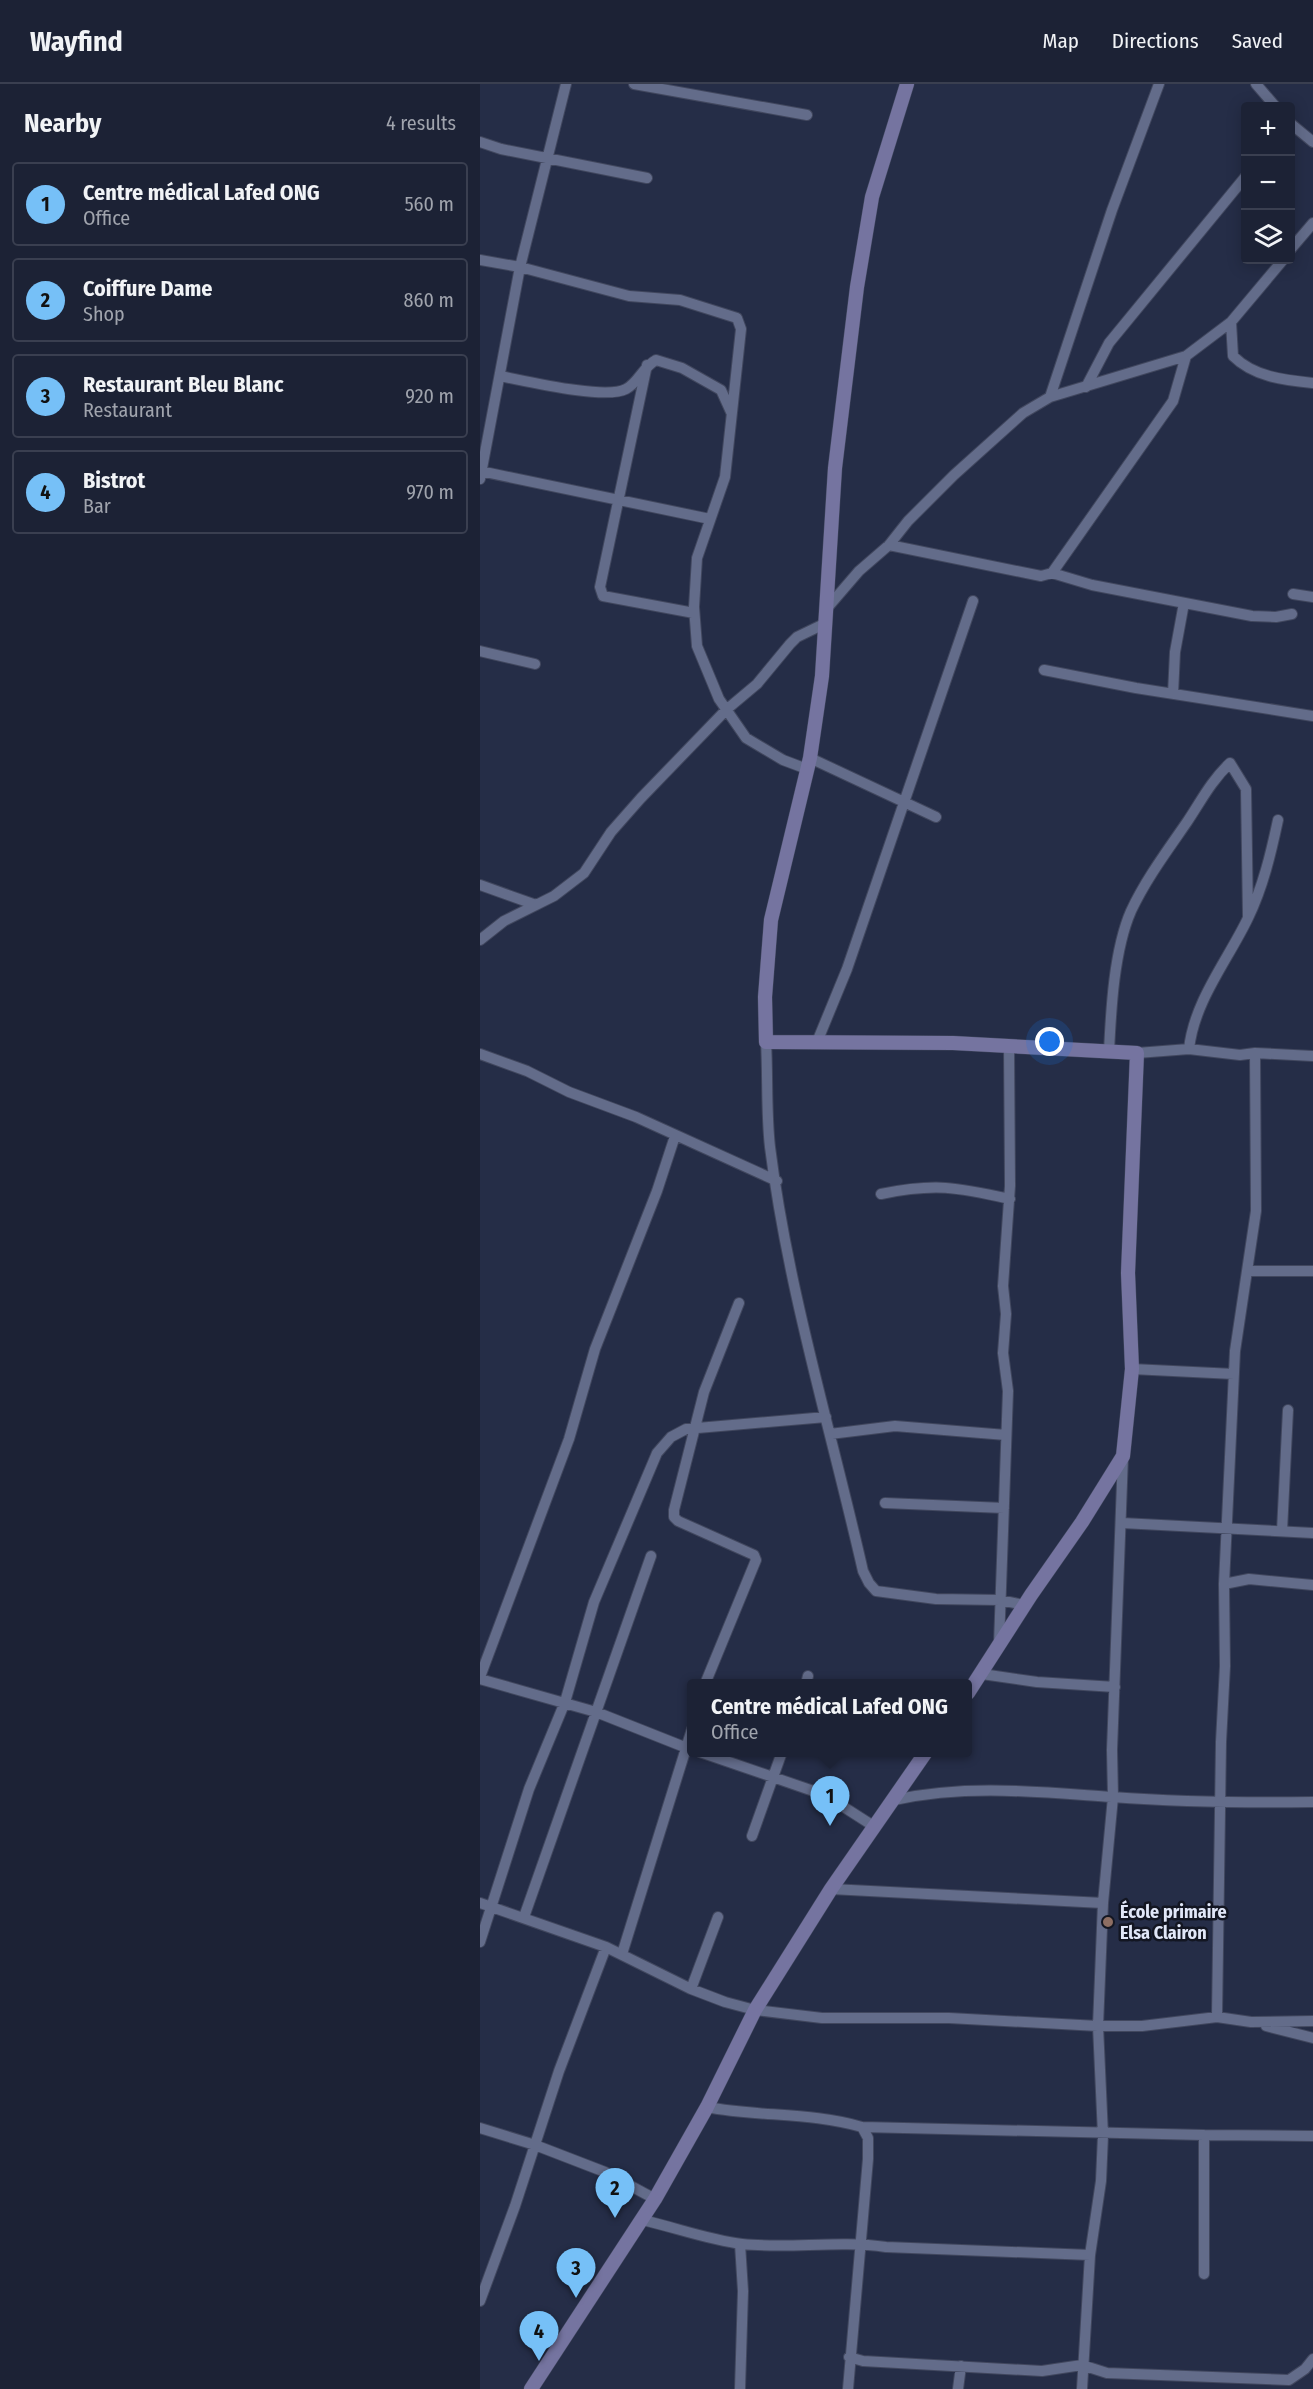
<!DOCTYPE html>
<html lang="en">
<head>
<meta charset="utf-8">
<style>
  :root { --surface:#1c2235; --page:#252a3d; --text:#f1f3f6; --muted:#a0a4ad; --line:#3a3f50; --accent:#76c0f7 }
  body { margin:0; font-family:"Fira Sans Condensed",sans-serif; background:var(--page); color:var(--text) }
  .controls { position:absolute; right:18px; top:18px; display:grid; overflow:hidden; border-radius:6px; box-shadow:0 3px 15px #0003 }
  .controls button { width:54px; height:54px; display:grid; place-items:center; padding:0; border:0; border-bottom:2px solid var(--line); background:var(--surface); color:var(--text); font:30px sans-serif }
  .you { position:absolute; left:570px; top:958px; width:21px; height:21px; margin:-15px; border:4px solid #fff; border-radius:50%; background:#1a73e8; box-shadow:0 0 0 9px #1a73e833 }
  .badge { display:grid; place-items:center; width:39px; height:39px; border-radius:50%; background:var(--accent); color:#111; font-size:20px; font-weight:700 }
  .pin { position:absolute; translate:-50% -50px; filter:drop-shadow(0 2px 3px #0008) }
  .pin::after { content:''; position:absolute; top:32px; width:21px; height:18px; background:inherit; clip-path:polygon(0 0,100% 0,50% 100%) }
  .popup { position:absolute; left:207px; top:1595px; width:285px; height:78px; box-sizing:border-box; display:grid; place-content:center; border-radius:6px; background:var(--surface); filter:drop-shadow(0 2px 4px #0005); font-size:20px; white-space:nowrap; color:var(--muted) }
  .popup b { font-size:22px; color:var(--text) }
  .popup::after { content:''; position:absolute; left:50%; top:100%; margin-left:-12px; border:12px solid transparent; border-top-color:var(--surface) }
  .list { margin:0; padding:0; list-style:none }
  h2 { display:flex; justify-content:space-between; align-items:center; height:78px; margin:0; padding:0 24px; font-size:26px }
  h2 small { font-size:20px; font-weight:400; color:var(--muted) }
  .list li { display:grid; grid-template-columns:39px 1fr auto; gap:18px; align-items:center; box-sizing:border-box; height:84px; margin:0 12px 12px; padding:0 12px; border:2px solid var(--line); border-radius:6px }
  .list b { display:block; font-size:22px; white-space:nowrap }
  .list p { margin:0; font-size:20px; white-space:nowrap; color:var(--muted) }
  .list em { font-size:20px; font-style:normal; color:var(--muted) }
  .icon { flex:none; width:33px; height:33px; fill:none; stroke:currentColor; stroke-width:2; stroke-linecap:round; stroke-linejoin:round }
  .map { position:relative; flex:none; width:833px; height:2305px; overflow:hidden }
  header { display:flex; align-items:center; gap:36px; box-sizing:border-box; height:84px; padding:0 30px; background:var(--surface); border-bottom:2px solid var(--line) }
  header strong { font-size:28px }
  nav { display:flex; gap:33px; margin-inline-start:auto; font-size:21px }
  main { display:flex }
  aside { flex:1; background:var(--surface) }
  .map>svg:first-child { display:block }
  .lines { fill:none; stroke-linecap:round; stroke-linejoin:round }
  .street-casing { stroke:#41475e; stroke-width:12 }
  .secondary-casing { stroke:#41475e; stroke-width:15 }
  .street { stroke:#636c8a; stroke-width:10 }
  .secondary { stroke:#7574a0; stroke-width:14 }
  .education-dot { fill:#8d6e63; stroke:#131622; stroke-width:2 }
  .labels { text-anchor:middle; stroke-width:5; stroke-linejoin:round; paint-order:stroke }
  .poi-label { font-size:18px; font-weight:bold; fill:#e1e7f8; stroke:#131622; text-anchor:start }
</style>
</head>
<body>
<header>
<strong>Wayfind</strong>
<nav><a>Map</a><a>Directions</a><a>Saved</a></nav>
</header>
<main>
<aside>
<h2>Nearby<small>4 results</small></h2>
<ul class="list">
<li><span class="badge">1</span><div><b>Centre médical Lafed ONG</b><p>Office</p></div><em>560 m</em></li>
<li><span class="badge">2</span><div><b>Coiffure Dame</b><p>Shop</p></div><em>860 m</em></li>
<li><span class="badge">3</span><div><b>Restaurant Bleu Blanc</b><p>Restaurant</p></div><em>920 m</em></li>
<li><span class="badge">4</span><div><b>Bistrot</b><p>Bar</p></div><em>970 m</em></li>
</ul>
</aside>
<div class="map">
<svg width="833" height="2305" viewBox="0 0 833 2305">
  <rect width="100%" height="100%" fill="#252d47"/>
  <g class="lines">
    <defs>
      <path id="street" d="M 154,0 L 327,31
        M 776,0 L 795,22
        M 810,39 L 833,58
        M 0,58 L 21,65 L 167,94
        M 810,166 L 833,139
        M 0,176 L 40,183 L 149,212 L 200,216 L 257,234 L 261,245 L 245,393 L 217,474 L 214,523 L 217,562 L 239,615 L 266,654 L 303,676 L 327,685
        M 751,238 L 753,272 C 774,293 804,296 833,299
        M 167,281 L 120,503 L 123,512 L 214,529
        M 20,292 C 46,297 125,316 146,305 C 158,299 163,283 176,276 L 202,284 L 241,306 L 251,328
        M 606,303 L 629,259 L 766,92
        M 570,313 L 632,126 L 679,0
        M 0,387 L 230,435
        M 0,395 L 40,183 L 86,0
        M 409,461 L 561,492 L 572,489 L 693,317 L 706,272
        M 572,489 L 612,501 L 772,532 L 796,533 L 812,530
        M 813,510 L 833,513
        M 348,523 L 379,487 L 409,461 L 428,437 L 474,391 L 543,329 L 570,313 L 706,272 L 751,238 L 803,176
        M 0,567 L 55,580
        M 564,586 L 656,604 L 833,632
        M 693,610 L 695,568 L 704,519
        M 330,674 L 456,733
        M 0,801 L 56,821
        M 0,856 L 24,837 L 74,812 L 104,789 L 131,748 L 161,714 L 246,626 L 277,600 L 310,560 L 317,553 L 346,539
        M 286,958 C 288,992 286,1028 290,1063 C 308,1206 351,1346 383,1487 L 389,1499 L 396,1507 L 456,1515 L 520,1516 L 544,1521
        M 337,958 L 367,885 L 493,517
        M 709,965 C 714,917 748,876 768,834 C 783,803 791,769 798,736
        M 629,968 C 631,925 634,866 651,827 C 666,795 687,767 707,738 C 721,717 731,697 750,679 L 766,705 L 768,833
        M 657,969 L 709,965 L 760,971 L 775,969 L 833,972
        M 0,970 L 47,987 L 89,1008 L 156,1033 L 297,1097
        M 401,1110 C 455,1099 476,1103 530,1115
        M 768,1187 L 833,1187
        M 652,1285 L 754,1290
        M 350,1350 L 415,1342 L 526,1351
        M 405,1419 L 524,1424
        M 642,1439 L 833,1449
        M 802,1447 L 808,1326
        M 744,1500 L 769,1495 L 833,1501
        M 519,1560 L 528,1307 L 523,1269 L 526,1230 L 523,1202 L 530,1102 L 529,962
        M 502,1590 L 557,1598 L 635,1603
        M 0,1593 L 89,1355 L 115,1265 L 177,1107 L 195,1052
        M 0,1595 L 116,1628 L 212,1666
        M 225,1600 L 276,1476 L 274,1471 L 198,1437 L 194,1433 L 194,1426 L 224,1308 L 259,1219
        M 326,1600 L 328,1592
        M 220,1668 L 345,1711 L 395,1743
        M 414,1716 C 487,1700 559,1708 632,1713 C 699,1718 766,1719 833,1718
        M 272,1752 L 302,1668
        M 351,1805 L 623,1819
        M 0,1819 L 126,1863 L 211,1905 L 245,1918 L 275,1926 L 342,1934 L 469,1934 L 618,1942 L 662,1942 L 737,1933 L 771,1938 L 833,1937
        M 44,1833 L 171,1472
        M 0,1858 L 49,1705 L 85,1618 L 114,1518 L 177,1369 L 191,1353 L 206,1345 L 346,1333
        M 142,1870 L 212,1645
        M 211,1905 L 238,1833
        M 737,1933 L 741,1658 L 745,1582 L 744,1500 L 755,1267 L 776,1127 L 775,969
        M 786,1942 L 833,1954
        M 227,2023 C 278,2033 332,2028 382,2043 L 388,2054 L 388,2075 L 368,2305
        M 382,2043 L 724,2051 L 724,2190
        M 0,2044 L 55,2061 L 125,2088 L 175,2115
        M 724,2051 L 833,2052
        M 162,2136 C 194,2143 229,2156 262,2160 C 310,2165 358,2156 406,2163 L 610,2171
        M 260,2160 L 263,2207 L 260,2305
        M 0,2217 L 35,2122 L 79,1987 L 126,1863
        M 369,2273 L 383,2277 L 562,2287 L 602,2281 L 627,2289 L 809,2296 L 825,2285 L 833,2275
        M 478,2305 L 481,2282
        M 602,2305 L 610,2171 L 621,2097 L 623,2051 L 618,1942 L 623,1819 L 633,1713 L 632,1666 L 643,1372"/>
      <path id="secondary" d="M 427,0 L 392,113 L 377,203 L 355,384 L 342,592 L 330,674 L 291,836 L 285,913 L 286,958 L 473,959 L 657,969 L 648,1189 L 652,1285 L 643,1372 L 602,1438 L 551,1511 L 488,1609
        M 51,2305 L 175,2115 L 227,2023 L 275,1926 L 351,1805 L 446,1668"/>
    </defs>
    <use href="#street" class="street-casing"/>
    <use href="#secondary" class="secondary-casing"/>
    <use href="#street" class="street"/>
    <use href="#secondary" class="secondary"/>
  </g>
  <circle class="education-dot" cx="628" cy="1838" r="6"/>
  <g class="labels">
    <g class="poi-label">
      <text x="640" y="1834">École primaire<tspan x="640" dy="21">Elsa Clairon</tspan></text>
    </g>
  </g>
</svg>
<div class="controls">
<button>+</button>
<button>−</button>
<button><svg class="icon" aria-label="layers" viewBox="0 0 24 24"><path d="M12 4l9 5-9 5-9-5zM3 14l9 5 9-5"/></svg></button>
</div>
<div class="you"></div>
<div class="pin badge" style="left:350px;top:1742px">1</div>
<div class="popup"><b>Centre médical Lafed ONG</b>Office</div>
<div class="pin badge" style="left:135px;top:2134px">2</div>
<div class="pin badge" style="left:96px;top:2214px">3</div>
<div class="pin badge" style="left:59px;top:2277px">4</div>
</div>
</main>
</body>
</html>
